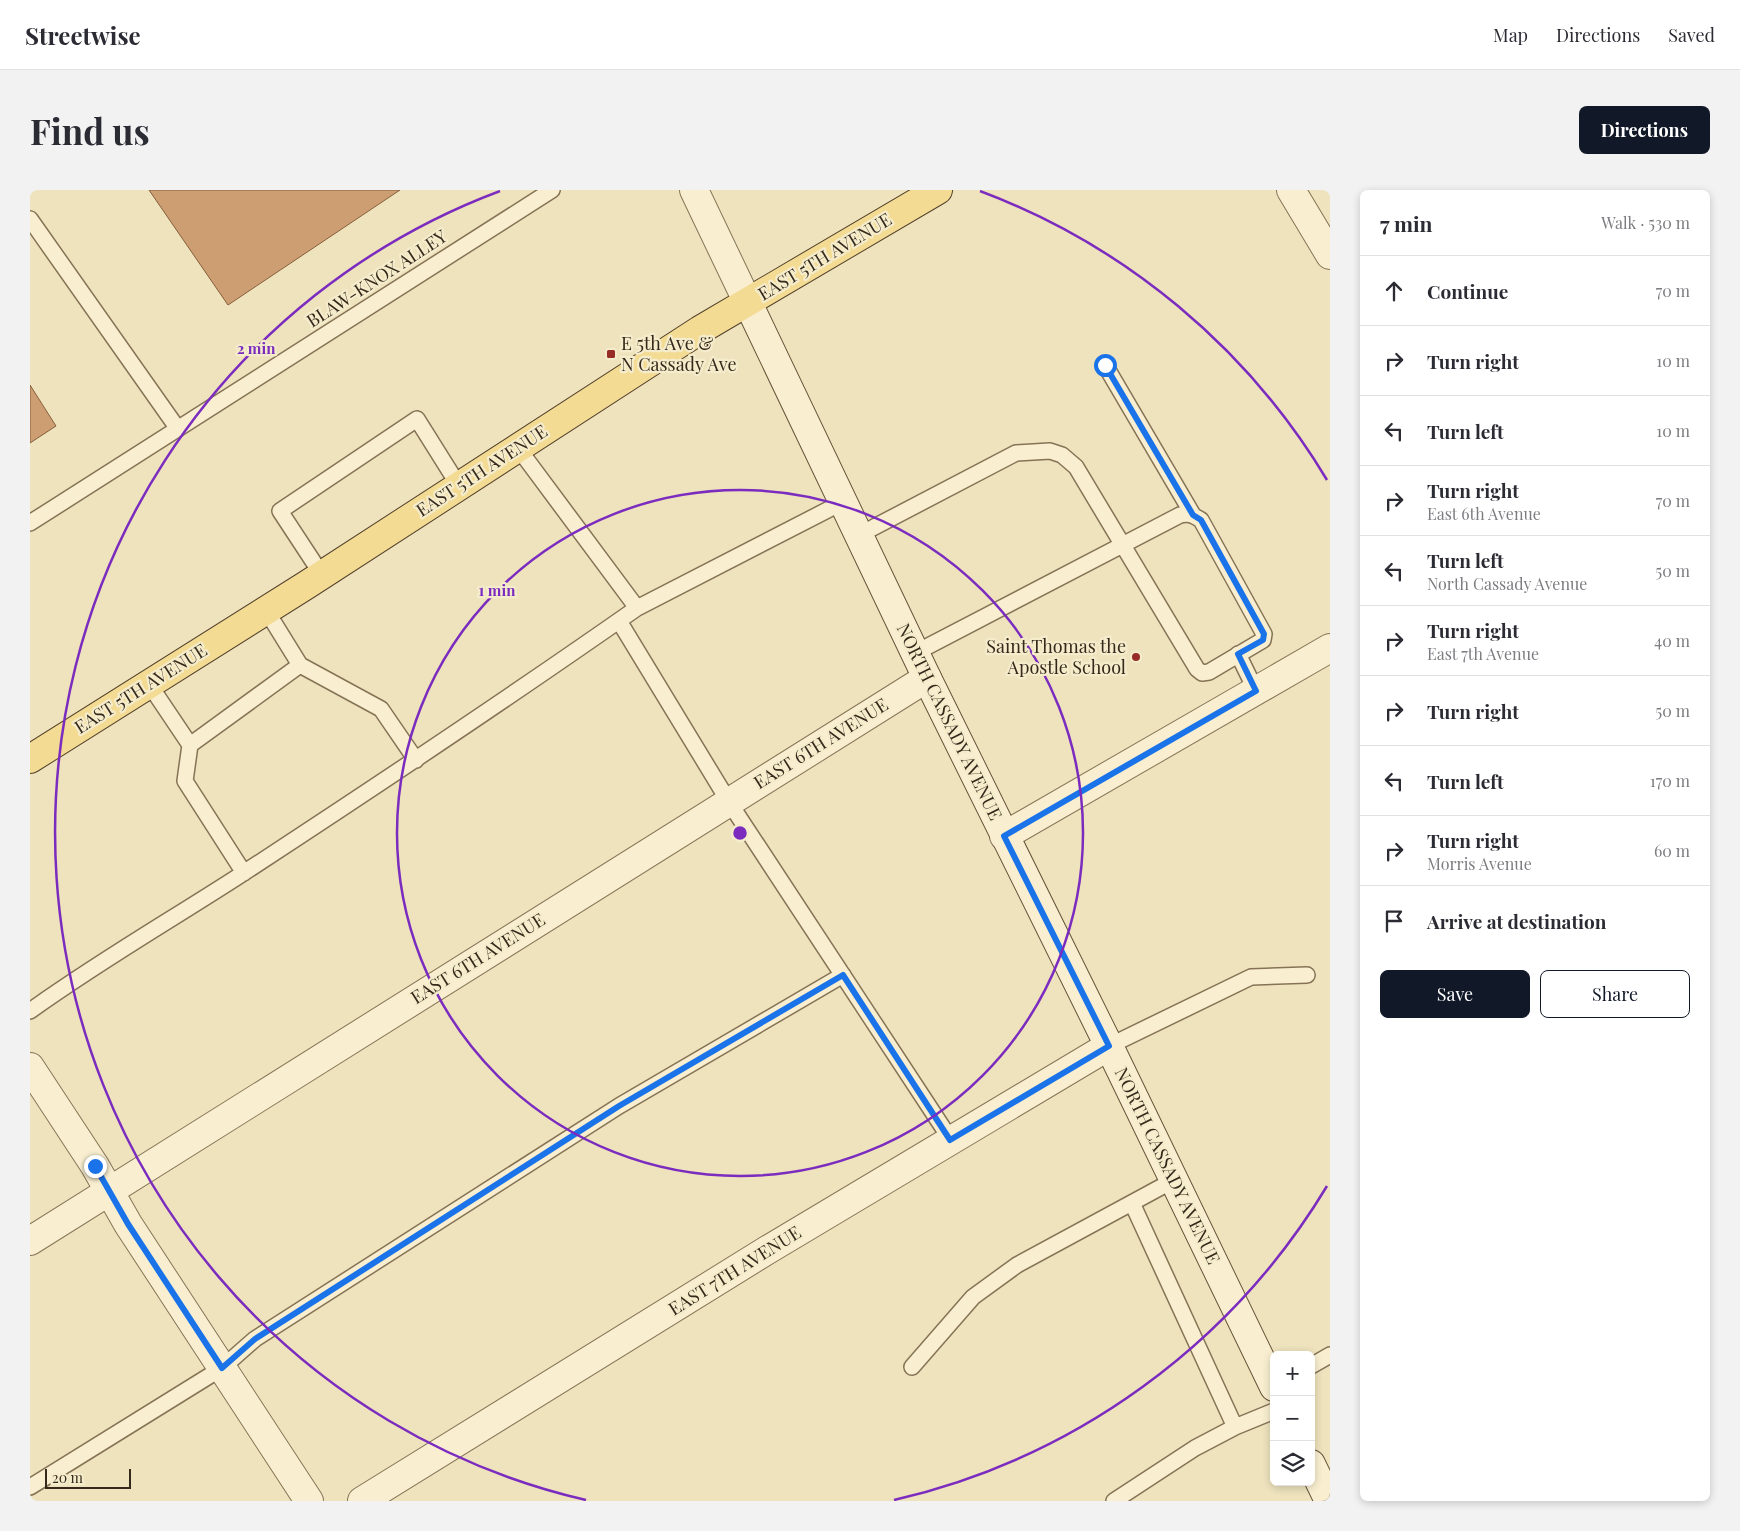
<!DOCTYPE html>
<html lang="en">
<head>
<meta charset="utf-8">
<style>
  :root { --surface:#fff; --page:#f2f2f3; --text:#2b2b33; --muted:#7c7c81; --line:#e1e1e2; --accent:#111827 }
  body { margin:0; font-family:"Playfair Display",serif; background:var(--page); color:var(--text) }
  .controls { position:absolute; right:15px; bottom:15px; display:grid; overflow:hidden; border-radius:8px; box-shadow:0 2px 8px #0003 }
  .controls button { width:45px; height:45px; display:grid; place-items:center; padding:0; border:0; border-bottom:1px solid var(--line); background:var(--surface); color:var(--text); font:25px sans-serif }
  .scale { position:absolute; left:15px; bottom:12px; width:86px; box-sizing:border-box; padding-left:5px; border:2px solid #35291b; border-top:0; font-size:14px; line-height:18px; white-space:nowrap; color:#35291b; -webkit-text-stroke:4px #f5eccc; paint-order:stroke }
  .stop { position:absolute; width:15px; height:15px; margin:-11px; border:4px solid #1a73e8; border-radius:50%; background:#fff }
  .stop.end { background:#1a73e8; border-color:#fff; box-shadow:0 1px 5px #0008 }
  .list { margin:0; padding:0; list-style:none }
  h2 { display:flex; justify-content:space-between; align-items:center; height:65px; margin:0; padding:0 20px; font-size:21px }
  h2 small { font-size:16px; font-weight:400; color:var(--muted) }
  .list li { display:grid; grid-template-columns:32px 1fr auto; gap:15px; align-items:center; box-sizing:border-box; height:70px; padding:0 20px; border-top:1px solid var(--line) }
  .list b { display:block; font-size:19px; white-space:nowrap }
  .list p { margin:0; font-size:16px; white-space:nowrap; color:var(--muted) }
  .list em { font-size:16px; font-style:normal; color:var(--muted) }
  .actions { display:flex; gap:10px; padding:15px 20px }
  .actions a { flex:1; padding:11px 0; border:1px solid var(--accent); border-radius:8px; text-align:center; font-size:18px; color:var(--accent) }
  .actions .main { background:var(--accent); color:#fff }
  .icon { flex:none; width:28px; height:28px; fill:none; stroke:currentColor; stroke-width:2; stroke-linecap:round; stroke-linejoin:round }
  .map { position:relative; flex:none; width:1300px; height:1311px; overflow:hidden; border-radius:8px }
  header { display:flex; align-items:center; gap:30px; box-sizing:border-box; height:70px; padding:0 25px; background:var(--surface); border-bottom:1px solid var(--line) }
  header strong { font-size:24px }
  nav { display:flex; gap:28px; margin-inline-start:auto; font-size:18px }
  .intro { display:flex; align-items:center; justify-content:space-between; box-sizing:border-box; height:120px; padding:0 30px }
  h1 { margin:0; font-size:35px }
  .button { padding:12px 22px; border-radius:8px; background:var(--accent); color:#fff; font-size:18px; font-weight:700 }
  main { display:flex; gap:30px; padding:0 30px }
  aside { flex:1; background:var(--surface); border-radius:8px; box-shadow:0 2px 8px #0003 }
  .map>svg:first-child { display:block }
  .building { fill:#cd9e72; stroke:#855e3c }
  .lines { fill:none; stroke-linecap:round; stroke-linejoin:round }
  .service-casing { stroke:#867356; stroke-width:18 }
  .minor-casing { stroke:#867356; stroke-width:30 }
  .tertiary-casing { stroke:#867356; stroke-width:30 }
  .secondary-casing { stroke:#675339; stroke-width:30 }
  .primary-casing { stroke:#53402b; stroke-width:30 }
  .service { stroke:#f9efd0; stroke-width:15 }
  .minor { stroke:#f9efd0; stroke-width:28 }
  .tertiary { stroke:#f9efd0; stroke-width:28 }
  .secondary { stroke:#f9efd0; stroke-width:28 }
  .primary { stroke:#f3db93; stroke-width:28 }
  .route { stroke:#1a73e8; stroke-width:6 }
  .ring { fill:none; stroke:#7b2cbf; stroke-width:2.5 }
  .poi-dot { fill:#962c25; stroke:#f5eccc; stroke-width:2 }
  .labels { text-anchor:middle; stroke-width:4.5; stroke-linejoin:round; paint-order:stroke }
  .street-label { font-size:18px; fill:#35291b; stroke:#f5eccc }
  .poi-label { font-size:18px; fill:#35291b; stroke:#f5eccc; text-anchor:start }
  .centre { fill:#7b2cbf; stroke:#f5eccc; stroke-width:2.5 }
  .ring-label { font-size:15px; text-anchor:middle; font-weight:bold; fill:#7b2cbf; stroke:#f5eccc; stroke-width:4.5; stroke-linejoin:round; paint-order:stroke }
</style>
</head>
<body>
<header>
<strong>Streetwise</strong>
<nav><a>Map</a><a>Directions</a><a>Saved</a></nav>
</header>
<div class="intro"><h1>Find us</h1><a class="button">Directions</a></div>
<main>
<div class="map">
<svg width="1300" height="1311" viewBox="0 0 1300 1311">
  <rect width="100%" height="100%" fill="#eee3bd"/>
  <path class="building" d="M 119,0 L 370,0 L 198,115 Z
    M 0,195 L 26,236 L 0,253 Z"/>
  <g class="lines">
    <defs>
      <path id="service" d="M 0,29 L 148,239
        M 1075,175 L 1163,325
        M 0,333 L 522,0
        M 829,345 L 986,263 L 1020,261 L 1032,265 L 1046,277 L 1167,479 L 1172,483 L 1179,482 L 1233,450 L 1234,444 L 1171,330 C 1163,325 1159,323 1150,325 L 885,463
        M 292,385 L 250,321 L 387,229 L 429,296
        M 607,418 L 813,312
        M 589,431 L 699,612 L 921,950
        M 1208,464 L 1226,501
        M 270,475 L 351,519 L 386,570
        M 119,494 L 160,555 L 155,591 L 214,683
        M 160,555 L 270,475 L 236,420
        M 0,821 C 68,772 141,730 212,684 C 345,597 477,509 607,418 L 488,258
        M 1079,856 L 1221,787 L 1277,785
        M 1102,1013 L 1205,1237 L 1244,1221
        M 1281,1176 L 1300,1165
        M 882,1177 L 943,1107 L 987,1075 L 1144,990
        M 0,1297 L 192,1178 L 225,1149 L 589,916 L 813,785
        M 1084,1311 L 1165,1258 L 1205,1237"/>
      <path id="minor" d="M 1261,0 L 1300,65
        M 974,646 L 1300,458
        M 0,877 L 65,976 L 98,1034 L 279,1311
        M 0,1051 L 897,488
        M 332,1311 L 739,1059 L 1079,856"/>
      <path id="tertiary" d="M 664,0 L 718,113"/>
      <path id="secondary" d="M 718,113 L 897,488 L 1079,856 L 1244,1197
        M 1281,1274 L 1299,1311"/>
      <path id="primary" d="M 0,569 L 278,394 L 670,140 L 908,0"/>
    </defs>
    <use href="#service" class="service-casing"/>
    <use href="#minor" class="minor-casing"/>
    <use href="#tertiary" class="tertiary-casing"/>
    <use href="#secondary" class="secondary-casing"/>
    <use href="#primary" class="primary-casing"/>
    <use href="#service" class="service"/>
    <use href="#minor" class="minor"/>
    <use href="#tertiary" class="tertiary"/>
    <use href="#secondary" class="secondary"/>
    <use href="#primary" class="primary"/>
  </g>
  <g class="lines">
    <path class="route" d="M 65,976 L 98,1034 L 192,1178 L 225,1149 L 589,916 L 813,785 L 920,950 L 1079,856 L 974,646 L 1226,501 L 1208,464 L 1233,450 L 1234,444 L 1171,330 L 1163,325 L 1075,175"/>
  </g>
  <g class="ring">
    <circle cx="710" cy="643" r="343"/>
    <path d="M1297 996A685 685 0 0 1 864 1310M556 1310A685 685 0 0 1 470 1M950 1A685 685 0 0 1 1297 290"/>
  </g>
  <g class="poi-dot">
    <rect x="576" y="159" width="10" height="10" rx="2.5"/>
    <circle cx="1106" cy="467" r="5"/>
  </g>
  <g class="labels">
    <g class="street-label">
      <text transform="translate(795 67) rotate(-31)" y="6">EAST 5TH AVENUE</text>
      <text transform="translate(347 89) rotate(-33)" y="6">BLAW-KNOX ALLEY</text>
      <text transform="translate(452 281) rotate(-33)" y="6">EAST 5TH AVENUE</text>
      <text transform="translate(111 499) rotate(-32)" y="6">EAST 5TH AVENUE</text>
      <text transform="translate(919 532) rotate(64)" y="6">NORTH CASSADY AVENUE</text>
      <text transform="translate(791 554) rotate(-32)" y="6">EAST 6TH AVENUE</text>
      <text transform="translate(448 769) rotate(-32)" y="6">EAST 6TH AVENUE</text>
      <text transform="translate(1137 976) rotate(64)" y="6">NORTH CASSADY AVENUE</text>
      <text transform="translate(705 1081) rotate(-32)" y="6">EAST 7TH AVENUE</text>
    </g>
    <g class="poi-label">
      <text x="591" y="160">E 5th Ave &amp;<tspan x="591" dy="21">N Cassady Ave</tspan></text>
      <text x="1096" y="463" text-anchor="end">Saint Thomas the<tspan x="1096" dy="21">Apostle School</tspan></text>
    </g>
  </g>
  <circle cx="710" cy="643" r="8" class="centre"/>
  <g class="ring-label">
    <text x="226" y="164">2 min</text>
    <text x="467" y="406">1 min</text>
  </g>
</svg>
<div class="controls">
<button>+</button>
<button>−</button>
<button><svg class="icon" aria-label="layers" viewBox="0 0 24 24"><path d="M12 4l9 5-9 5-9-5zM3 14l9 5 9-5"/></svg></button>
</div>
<div class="scale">20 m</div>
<div class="stop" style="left:1075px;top:175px"></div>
<div class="stop end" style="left:65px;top:976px"></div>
</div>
<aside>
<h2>7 min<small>Walk · 530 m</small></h2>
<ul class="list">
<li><svg class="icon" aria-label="ahead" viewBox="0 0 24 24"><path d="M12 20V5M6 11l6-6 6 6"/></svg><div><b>Continue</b></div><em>70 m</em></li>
<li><svg class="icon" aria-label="right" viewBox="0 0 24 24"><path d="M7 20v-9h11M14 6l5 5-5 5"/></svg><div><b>Turn right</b></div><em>10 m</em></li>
<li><svg class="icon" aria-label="left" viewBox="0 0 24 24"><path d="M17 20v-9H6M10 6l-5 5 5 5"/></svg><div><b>Turn left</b></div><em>10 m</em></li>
<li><svg class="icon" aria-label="right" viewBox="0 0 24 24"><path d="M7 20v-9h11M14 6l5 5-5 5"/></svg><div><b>Turn right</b><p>East 6th Avenue</p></div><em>70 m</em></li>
<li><svg class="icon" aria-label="left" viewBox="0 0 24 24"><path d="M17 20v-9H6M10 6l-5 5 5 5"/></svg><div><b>Turn left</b><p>North Cassady Avenue</p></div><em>50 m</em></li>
<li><svg class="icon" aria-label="right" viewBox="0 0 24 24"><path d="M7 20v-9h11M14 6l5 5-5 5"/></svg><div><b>Turn right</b><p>East 7th Avenue</p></div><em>40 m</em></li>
<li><svg class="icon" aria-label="right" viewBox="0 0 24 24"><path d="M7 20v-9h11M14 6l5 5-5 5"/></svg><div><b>Turn right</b></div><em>50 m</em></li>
<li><svg class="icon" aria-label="left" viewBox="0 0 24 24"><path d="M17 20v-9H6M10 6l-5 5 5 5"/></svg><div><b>Turn left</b></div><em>170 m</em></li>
<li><svg class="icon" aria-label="right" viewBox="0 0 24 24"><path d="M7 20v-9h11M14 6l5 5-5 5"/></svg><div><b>Turn right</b><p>Morris Avenue</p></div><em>60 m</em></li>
<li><svg class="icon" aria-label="arrive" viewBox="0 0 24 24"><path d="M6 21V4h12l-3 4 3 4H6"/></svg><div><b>Arrive at destination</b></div></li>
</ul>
<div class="actions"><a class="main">Save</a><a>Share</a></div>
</aside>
</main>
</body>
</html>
